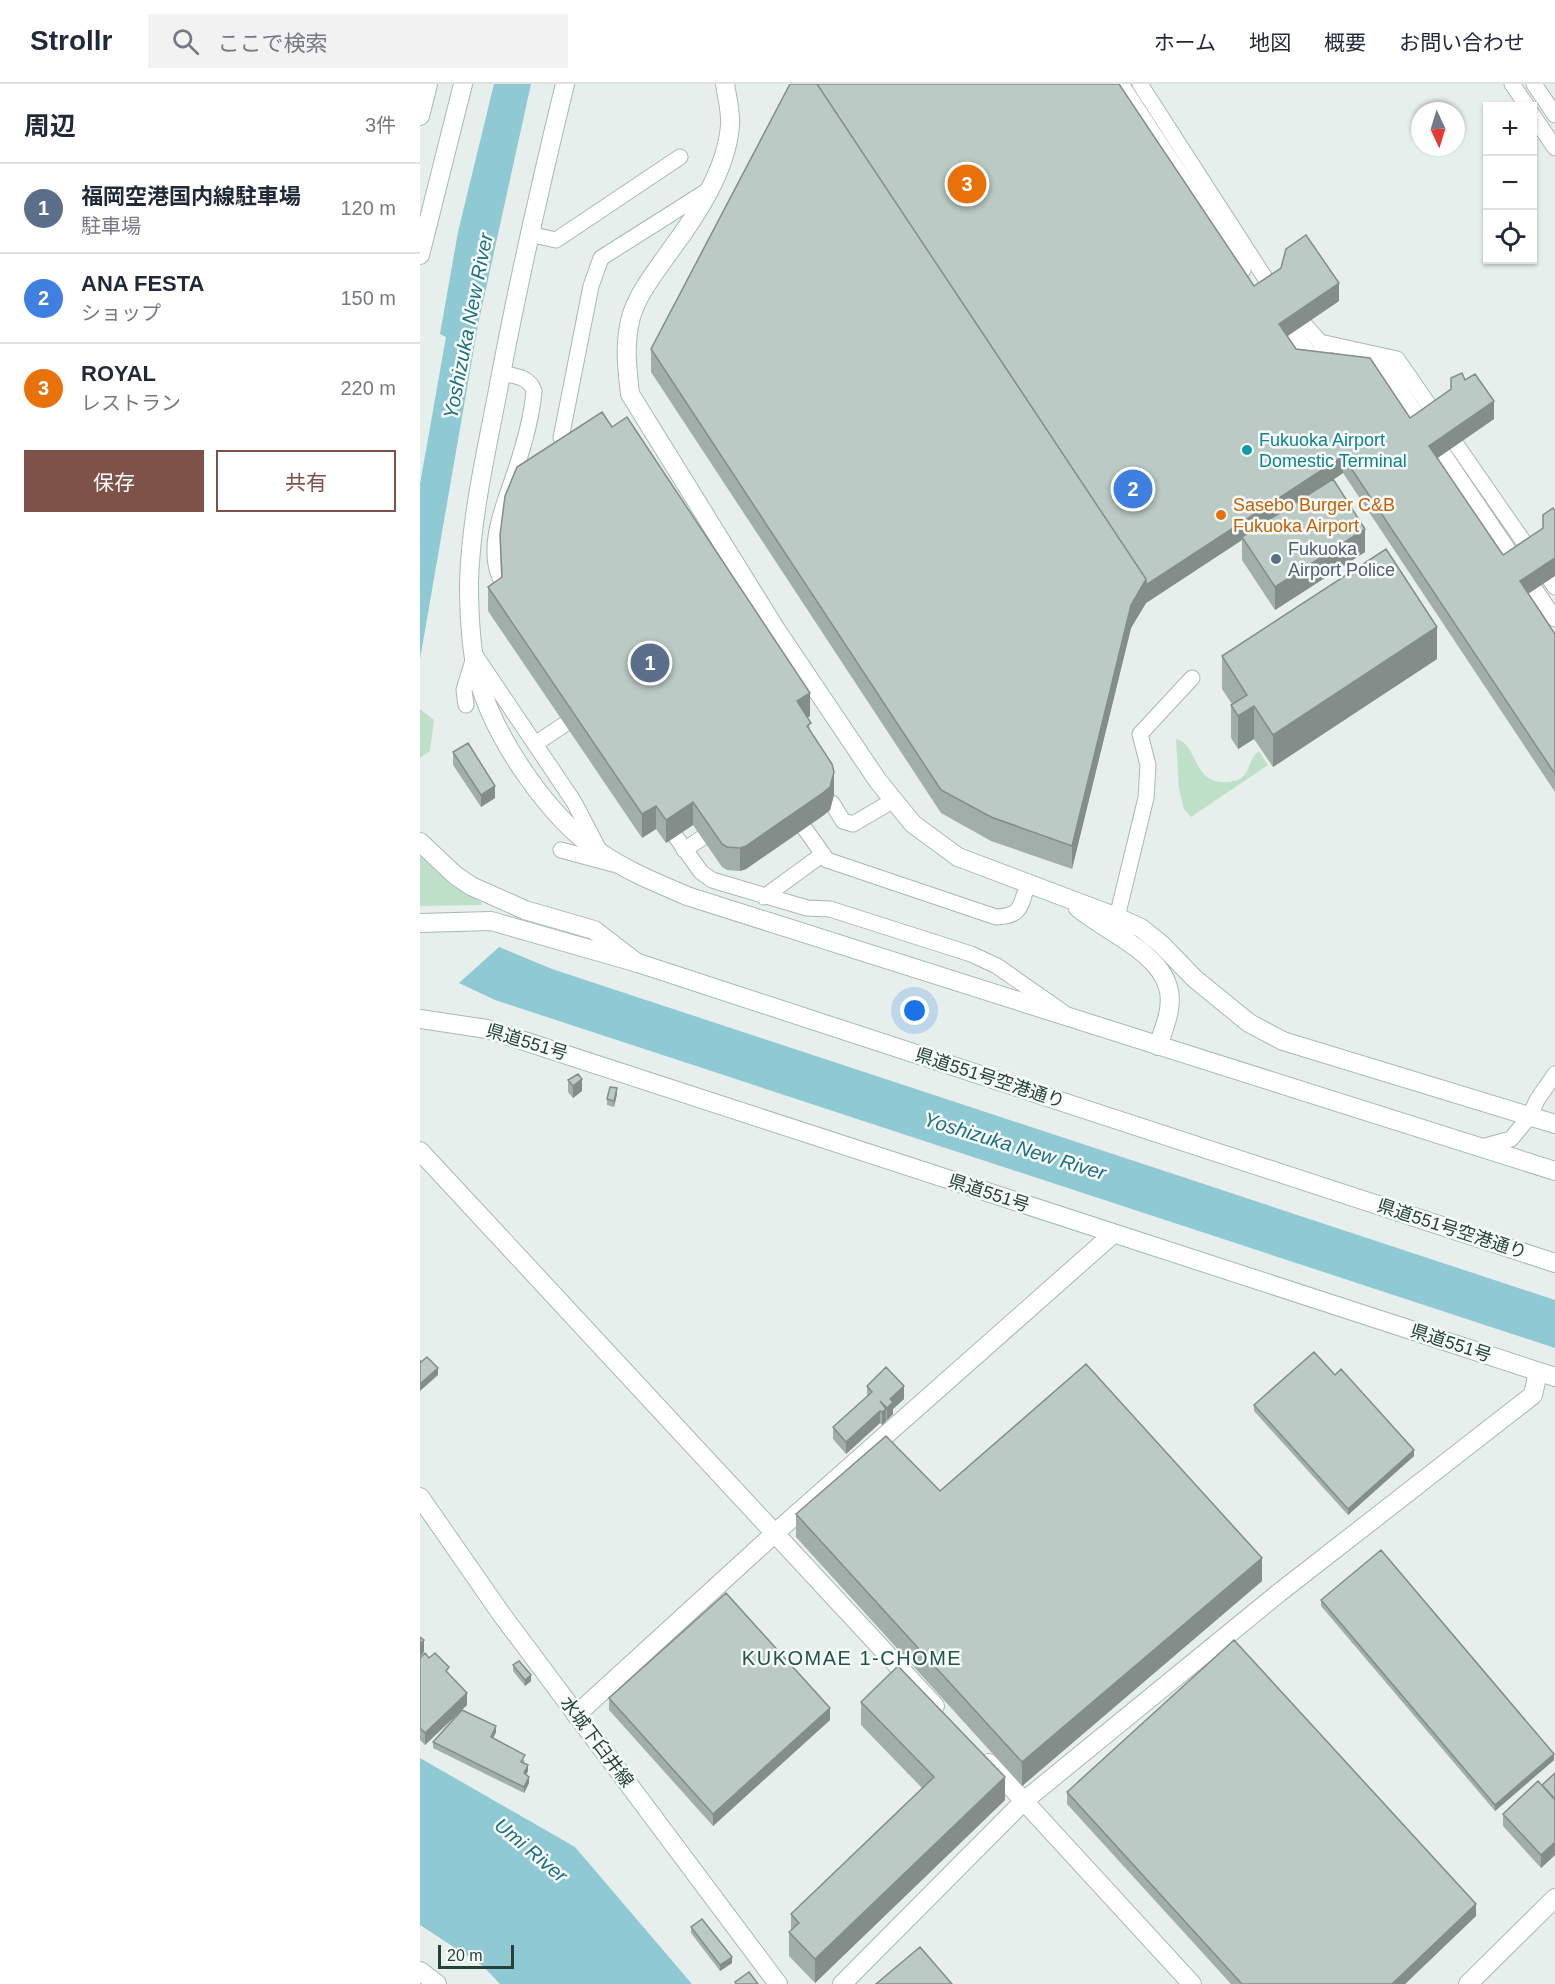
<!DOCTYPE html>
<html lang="ja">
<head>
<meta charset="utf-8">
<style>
  :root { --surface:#fff; --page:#f2f2f3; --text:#1f2937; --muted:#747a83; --line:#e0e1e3; --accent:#7f5249 }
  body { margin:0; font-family:Arial,"Noto Sans JP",sans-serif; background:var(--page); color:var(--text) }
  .controls { position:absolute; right:18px; top:18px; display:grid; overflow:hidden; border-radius:0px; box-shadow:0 2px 4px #0004 }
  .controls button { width:54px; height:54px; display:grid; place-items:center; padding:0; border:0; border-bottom:2px solid var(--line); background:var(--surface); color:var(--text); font:30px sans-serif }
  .compass { position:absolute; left:991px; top:18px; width:54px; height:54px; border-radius:50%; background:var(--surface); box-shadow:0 2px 4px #0004; rotate:176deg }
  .scale { position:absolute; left:18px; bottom:15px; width:76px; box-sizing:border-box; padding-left:6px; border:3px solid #24423a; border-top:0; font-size:16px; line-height:21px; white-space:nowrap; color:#24423a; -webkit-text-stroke:4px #f7fbf9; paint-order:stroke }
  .you { position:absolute; left:495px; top:927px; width:21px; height:21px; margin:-15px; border:4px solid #fff; border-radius:50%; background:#1a73e8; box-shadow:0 0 0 9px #1a73e833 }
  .badge { display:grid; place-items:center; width:39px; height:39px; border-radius:50%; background:var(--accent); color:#fff; font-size:20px; font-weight:700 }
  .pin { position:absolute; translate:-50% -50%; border:3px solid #fff; box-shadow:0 2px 6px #0006 }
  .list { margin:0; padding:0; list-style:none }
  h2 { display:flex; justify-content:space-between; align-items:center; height:78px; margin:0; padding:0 24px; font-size:26px }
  h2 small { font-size:20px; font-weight:400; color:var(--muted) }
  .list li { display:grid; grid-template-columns:39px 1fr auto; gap:18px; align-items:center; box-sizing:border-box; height:90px; padding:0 24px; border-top:2px solid var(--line) }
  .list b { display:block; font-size:22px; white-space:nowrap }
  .list p { margin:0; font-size:20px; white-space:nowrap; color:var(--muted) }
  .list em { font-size:20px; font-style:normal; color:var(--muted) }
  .actions { display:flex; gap:12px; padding:18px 24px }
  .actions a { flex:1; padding:14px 0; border:2px solid var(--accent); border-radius:0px; text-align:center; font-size:21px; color:var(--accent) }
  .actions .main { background:var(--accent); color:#fff }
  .icon { flex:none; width:33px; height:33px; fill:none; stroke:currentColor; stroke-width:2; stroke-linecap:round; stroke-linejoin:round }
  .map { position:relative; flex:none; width:1135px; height:1900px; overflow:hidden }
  header { display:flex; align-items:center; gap:36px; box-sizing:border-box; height:84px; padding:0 30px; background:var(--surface); border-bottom:2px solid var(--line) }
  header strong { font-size:28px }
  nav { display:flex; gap:33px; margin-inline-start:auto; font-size:21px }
  .search { width:420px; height:54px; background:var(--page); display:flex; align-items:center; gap:15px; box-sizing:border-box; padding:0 21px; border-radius:0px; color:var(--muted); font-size:22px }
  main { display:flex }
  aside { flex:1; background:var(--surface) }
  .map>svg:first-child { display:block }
  .green { fill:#bfe0c8 }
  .water { fill:#8ec9d4 }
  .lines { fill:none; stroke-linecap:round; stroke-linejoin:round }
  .lane-casing { stroke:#a8b8b2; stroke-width:17 }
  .street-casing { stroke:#a8b8b2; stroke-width:20 }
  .secondary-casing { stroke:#a4bbb3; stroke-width:20 }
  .lane { stroke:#fff; stroke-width:15 }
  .street { stroke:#fff; stroke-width:18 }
  .secondary { stroke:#fff; stroke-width:18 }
  .wall { fill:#a1aea9 }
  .shaded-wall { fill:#838d89 }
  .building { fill:#bbcac4; stroke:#838d89; stroke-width:1.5 }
  .culture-dot { fill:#0f9aa8; stroke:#f7fbf9; stroke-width:2 }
  .food-dot { fill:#e8710a; stroke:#f7fbf9; stroke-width:2 }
  .service-dot { fill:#5c6f8a; stroke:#f7fbf9; stroke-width:2 }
  .labels { text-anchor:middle; stroke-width:5; stroke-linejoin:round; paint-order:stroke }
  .culture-label { font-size:18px; fill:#0d838f; stroke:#f7fbf9; text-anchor:start }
  .food-label { font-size:18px; fill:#c56008; stroke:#f7fbf9; text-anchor:start }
  .service-label { font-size:18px; fill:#4e5e75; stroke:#f7fbf9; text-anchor:start }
  .street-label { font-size:18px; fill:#24423a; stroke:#f7fbf9 }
  .water-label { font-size:20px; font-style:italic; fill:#1c6f80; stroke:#f7fbf9 }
  .neighbourhood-label { font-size:20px; letter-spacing:1.5px; fill:#1f5548; stroke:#f7fbf9 }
</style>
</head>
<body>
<header>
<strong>Strollr</strong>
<div class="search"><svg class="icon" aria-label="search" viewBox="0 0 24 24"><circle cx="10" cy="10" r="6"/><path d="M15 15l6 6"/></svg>ここで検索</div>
<nav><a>ホーム</a><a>地図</a><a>概要</a><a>お問い合わせ</a></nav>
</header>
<main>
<aside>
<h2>周辺<small>3件</small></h2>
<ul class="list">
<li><span class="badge" style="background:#5c6f8a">1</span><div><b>福岡空港国内線駐車場</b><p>駐車場</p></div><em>120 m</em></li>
<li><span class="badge" style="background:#3f7fe0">2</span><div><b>ANA FESTA</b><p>ショップ</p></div><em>150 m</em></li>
<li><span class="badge" style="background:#e8710a">3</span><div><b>ROYAL</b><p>レストラン</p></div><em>220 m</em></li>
</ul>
<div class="actions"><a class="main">保存</a><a>共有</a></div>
</aside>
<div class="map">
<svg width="1135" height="1900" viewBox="0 0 1135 1900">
  <rect width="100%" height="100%" fill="#e6efeb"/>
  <path class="green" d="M 0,625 L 14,636 L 10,667 L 0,674 Z
    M 756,655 C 779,660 771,700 807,698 C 833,697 826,676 839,667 L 848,681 L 771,733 L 764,725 L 759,705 Z
    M 0,772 L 30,800 L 61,818 L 62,821 L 0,822 Z"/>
  <path class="water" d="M 74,0 L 111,0 L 58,241 L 0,575 L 0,400 L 26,253 L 20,250 L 38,148 Z
    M 79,863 L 132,885 L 1135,1216 L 1135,1264 L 75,916 L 39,899 Z
    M 0,1674 L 155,1763 L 272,1900 L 80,1900 L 63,1882 L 0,1841 Z"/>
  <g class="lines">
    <defs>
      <path id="lane" d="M 701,0 L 823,186
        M 720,0 L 849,200 L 900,258 L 977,275 L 1135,503
        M 1092,0 L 1107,22
        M 1114,0 L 1135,31
        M 1112,30 L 1135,64
        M 109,150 L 136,156 L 260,73
        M 859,233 L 890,270 L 905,273
        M 940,282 L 968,288 L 1135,535
        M 81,289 C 94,292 109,292 114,307 C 112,332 103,364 95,388 C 84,421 65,463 81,496
        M 151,371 L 141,354 L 171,202 L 181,174 L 290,105
        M 55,571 L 154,718 L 179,766
        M 46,621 L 44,606 L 54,573
        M 115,660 L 145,640
        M 412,719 L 423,737 L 433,740 L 474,716
        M 385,745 L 407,776 L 576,833 C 603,832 600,821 608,799
        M 256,753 L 281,788 L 292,796 L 387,824 L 410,825 L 551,870 L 577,882 L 644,929
        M 141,766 L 193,780
        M 264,766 L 282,754
        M 344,813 L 403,770
        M 697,833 L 726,714 L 728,681 L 720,650 L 772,594
        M 1058,1064 L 1091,1055 L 1110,1032 L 1117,1016 L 1135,990"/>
      <path id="street" d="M 0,758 L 35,791 L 51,802 L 105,826 L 174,846 L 217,879
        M 0,1067 L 515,1622
        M 156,1631 L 354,1450 L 693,1150
        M 569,1679 L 772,1900
        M 0,1887 L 17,1900
        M 422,1900 L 604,1717 L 860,1508 L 1113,1311 L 1118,1288
        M 1048,1900 L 1135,1814"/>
      <path id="secondary" d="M 145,0 C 120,102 97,204 78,306 C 66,369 51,433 49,498 C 49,529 50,563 58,594 C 75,655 128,733 181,769 C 207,787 237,799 267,812 L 1135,1087
        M 305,0 C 307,13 311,28 310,41 C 307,85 277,131 250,167 C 236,187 218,209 211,233 C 204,259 207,284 210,310 L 355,544 L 458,697 L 493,740 L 538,773 L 697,833 L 721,844 L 741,860 L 775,895 L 829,939 L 863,957 L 1135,1040
        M 0,32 L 8,0
        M 0,171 L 43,0
        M 658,824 C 685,847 738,867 748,903 C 754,922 744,944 738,962
        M 0,839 L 71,837 L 218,879 L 1135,1179
        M 0,935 L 67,945 L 1135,1293
        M 0,1413 L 82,1531 L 358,1900"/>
    </defs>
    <use href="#lane" class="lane-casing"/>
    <use href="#street" class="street-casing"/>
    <use href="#secondary" class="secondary-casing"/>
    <use href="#lane" class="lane"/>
    <use href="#street" class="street"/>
    <use href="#secondary" class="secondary"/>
  </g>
  <path class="wall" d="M 834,202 L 919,217 L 867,252 L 876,265 L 990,334 L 1045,296 L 1074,335 L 1017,374 L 1083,471 L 1123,444 L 1135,427 L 1135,492 L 1108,510 L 1135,550 L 1135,708 L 923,389 L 913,396 L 945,468 L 855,526 L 822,476 L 822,456 L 726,519 L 711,544 L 652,785 L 571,757 L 521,729 L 231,288 L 231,265 Z
    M 192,343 L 390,632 L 387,634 L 391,648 L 414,711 L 410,726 L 404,731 L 326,785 L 320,787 L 307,786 L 302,783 L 273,741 L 246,759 L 236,745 L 222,754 L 68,527 L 68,503 L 81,494 L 80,451 Z
    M 802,572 L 1017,575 L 853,683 L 834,655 L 818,665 L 811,654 L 811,621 L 812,620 L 802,605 Z
    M 33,668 L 75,714 L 61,723 L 33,681 Z
    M 148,996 L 162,1007 L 153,1014 L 148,1008 Z
    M 197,1010 L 194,1023 L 187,1021 L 187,1015 Z
    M 915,1291 L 994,1372 L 928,1431 L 834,1327 L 834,1321 Z
    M 447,1302 L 484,1315 L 473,1325 L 473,1330 L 462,1341 L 460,1339 L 426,1370 L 413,1355 L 413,1343 L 447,1313 Z
    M 520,1407 L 842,1497 L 602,1702 L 376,1453 L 376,1430 Z
    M 901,1516 L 1134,1676 L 1075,1727 L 901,1522 Z
    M 0,1574 L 9,1574 L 29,1590 L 47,1621 L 5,1661 L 0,1656 Z
    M 93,1581 L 111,1597 L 105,1602 L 93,1587 Z
    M 189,1614 L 410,1636 L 293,1742 L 189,1626 Z
    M 441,1618 L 585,1716 L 395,1899 L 369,1872 L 369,1848 L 371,1847 L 371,1830 L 502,1704 L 441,1641 Z
    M 76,1648 L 73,1654 L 105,1677 L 104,1679 L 108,1687 L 106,1691 L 109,1699 L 104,1709 L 13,1664 L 13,1658 Z
    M 1135,1689 L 1135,1771 L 1121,1784 L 1083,1742 L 1083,1730 L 1122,1701 Z
    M 647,1708 L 1056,1832 L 985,1900 L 811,1900 L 647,1720 Z
    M 271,1843 L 312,1879 L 300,1887 L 271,1849 Z"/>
  <path class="shaded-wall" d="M 919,199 L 919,217 L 859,258 L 859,240 Z
    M 1074,317 L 1074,335 L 1009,380 L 1009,362 Z
    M 923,372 L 923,389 L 823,455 L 822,453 L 822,456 L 726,519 L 711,544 L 652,785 L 652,762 L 711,521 L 726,495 Z
    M 945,445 L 945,468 L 855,526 L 855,503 Z
    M 1135,474 L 1135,492 L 1100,515 L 1100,497 Z
    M 1017,543 L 1017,575 L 853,683 L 853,651 Z
    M 390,609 L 390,632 L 377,640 L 377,617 Z
    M 834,622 L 834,655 L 818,665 L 818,632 Z
    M 414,688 L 414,711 L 410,726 L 404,731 L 326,785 L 320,787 L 320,764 Z
    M 75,702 L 75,714 L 61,723 L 61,711 Z
    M 273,718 L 273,741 L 246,759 L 246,736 Z
    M 236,722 L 236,745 L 222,754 L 222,730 Z
    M 162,995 L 162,1007 L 153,1014 L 153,1002 Z
    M 197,1004 L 197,1010 L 194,1023 L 194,1017 Z
    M 18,1284 L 18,1291 L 0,1307 L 0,1300 Z
    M 484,1302 L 484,1315 L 473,1325 L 473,1330 L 467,1336 L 467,1324 L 470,1315 Z
    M 466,1325 L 466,1337 L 462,1341 L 462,1328 Z
    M 460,1327 L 460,1339 L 426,1370 L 426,1358 Z
    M 994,1366 L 994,1372 L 928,1431 L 928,1425 Z
    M 842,1474 L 842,1497 L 602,1702 L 602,1678 Z
    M 4,1556 L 4,1568 L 0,1573 L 0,1560 Z
    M 111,1591 L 111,1597 L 105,1602 L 105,1596 Z
    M 47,1609 L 47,1621 L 5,1661 L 5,1649 Z
    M 410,1624 L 410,1636 L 293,1742 L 293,1730 Z
    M 76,1642 L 76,1648 L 71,1659 L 71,1653 Z
    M 1134,1670 L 1134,1676 L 1075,1727 L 1075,1721 Z
    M 108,1681 L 108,1687 L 104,1696 L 104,1689 Z
    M 109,1693 L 109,1699 L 104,1709 L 104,1703 Z
    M 585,1693 L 585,1716 L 395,1899 L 395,1875 Z
    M 1135,1758 L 1135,1771 L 1121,1784 L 1121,1771 Z
    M 1056,1820 L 1056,1832 L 985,1900 L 972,1900 Z
    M 312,1873 L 312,1879 L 300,1887 L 300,1881 Z"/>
  <path class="building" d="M 370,0 L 397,0 L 726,495 L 711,521 L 652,762 L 571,733 L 521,706 L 231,265 Z
    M 397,0 L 699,0 L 834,202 L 861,184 L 866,165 L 886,151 L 919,199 L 859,240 L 876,265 L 950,274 L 990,334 L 1031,305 L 1031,294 L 1042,289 L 1045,296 L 1055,290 L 1074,317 L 1009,362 L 1083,471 L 1123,444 L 1123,431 L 1133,424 L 1135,427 L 1135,474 L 1100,497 L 1135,550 L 1135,690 L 923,372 L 726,501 L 726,495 Z
    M 182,328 L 192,343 L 207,333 L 390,609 L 377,617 L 391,639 L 387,642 L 412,680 L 414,688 L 410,703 L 404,708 L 326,762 L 320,764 L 307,763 L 302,760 L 273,718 L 246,736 L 236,722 L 222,730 L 68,503 L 82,493 L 80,451 L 85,412 L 97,383 Z
    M 913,395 L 945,445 L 855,503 L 822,453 Z
    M 966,465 L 1017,543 L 853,651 L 834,622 L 818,632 L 811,621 L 827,611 L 802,572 Z
    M 48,659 L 75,702 L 61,711 L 33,668 Z
    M 158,990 L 162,995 L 153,1002 L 148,996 Z
    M 190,1003 L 197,1004 L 194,1017 L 187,1015 Z
    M 894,1268 L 915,1291 L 921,1285 L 994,1366 L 928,1425 L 834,1321 Z
    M 7,1273 L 18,1284 L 0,1300 L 0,1276 L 1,1278 Z
    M 666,1280 L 842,1474 L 602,1678 L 376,1430 L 466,1352 L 520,1407 Z
    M 466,1283 L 484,1302 L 470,1315 L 473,1318 L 467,1324 L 460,1317 L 466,1325 L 462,1328 L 460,1327 L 426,1358 L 413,1343 L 452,1308 L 447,1302 Z
    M 961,1466 L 1134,1670 L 1075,1721 L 901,1516 Z
    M 306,1509 L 410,1624 L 293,1730 L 189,1614 Z
    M 0,1553 L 4,1556 L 0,1560 Z
    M 814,1556 L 1056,1820 L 972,1900 L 822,1900 L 647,1708 Z
    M 5,1569 L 9,1574 L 15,1569 L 29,1583 L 26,1587 L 47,1609 L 5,1649 L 0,1644 L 0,1574 Z
    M 99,1577 L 111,1591 L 105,1596 L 93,1581 Z
    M 478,1582 L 585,1693 L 395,1875 L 369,1848 L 379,1839 L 371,1830 L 514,1693 L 441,1618 Z
    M 42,1626 L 76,1642 L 71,1653 L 105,1671 L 101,1678 L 108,1681 L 104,1689 L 109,1693 L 104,1703 L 13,1658 Z
    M 1135,1689 L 1135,1715 L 1122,1701 Z
    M 1118,1697 L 1135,1716 L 1135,1758 L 1121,1771 L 1083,1730 Z
    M 282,1835 L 312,1873 L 300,1881 L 271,1843 Z
    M 500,1863 L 532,1900 L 456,1900 Z
    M 329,1888 L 338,1900 L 316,1900 L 315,1898 Z"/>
  <circle class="culture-dot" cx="827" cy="366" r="6"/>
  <circle class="food-dot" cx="801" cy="431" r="6"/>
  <circle class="service-dot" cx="856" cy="475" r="6"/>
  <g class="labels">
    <g class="culture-label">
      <text x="839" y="362">Fukuoka Airport<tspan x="839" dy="21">Domestic Terminal</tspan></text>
    </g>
    <g class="food-label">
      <text x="813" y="427">Sasebo Burger C&amp;B<tspan x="813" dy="21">Fukuoka Airport</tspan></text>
    </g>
    <g class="service-label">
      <text x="868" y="471">Fukuoka<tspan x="868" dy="21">Airport Police</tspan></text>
    </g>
    <g class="street-label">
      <text transform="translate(107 958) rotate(17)" y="6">県道551号</text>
      <text transform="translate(570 994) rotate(18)" y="6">県道551号空港通り</text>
      <text transform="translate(569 1109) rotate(18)" y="6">県道551号</text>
      <text transform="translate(1032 1145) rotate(18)" y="6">県道551号空港通り</text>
      <text transform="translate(1031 1259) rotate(18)" y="6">県道551号</text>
      <text transform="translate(177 1658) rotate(53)" y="6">水城下臼井線</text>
    </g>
    <g class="water-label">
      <text transform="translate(48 242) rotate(-79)" y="7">Yoshizuka New River</text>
      <text transform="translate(595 1062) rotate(17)" y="7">Yoshizuka New River</text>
      <text transform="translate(111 1766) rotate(40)" y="7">Umi River</text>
    </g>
    <g class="neighbourhood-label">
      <text x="432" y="1581">KUKOMAE 1-CHOME</text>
    </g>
  </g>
</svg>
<div class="controls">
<button>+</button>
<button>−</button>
<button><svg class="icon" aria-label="locate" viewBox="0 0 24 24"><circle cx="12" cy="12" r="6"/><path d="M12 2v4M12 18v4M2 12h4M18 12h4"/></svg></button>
</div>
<svg class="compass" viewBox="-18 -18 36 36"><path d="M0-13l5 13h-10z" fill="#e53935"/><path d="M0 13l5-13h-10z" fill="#747a83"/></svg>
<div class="scale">20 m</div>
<div class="you"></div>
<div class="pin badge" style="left:230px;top:579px;background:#5c6f8a">1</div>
<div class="pin badge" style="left:713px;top:405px;background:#3f7fe0">2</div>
<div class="pin badge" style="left:547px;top:100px;background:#e8710a">3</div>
</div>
</main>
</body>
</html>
